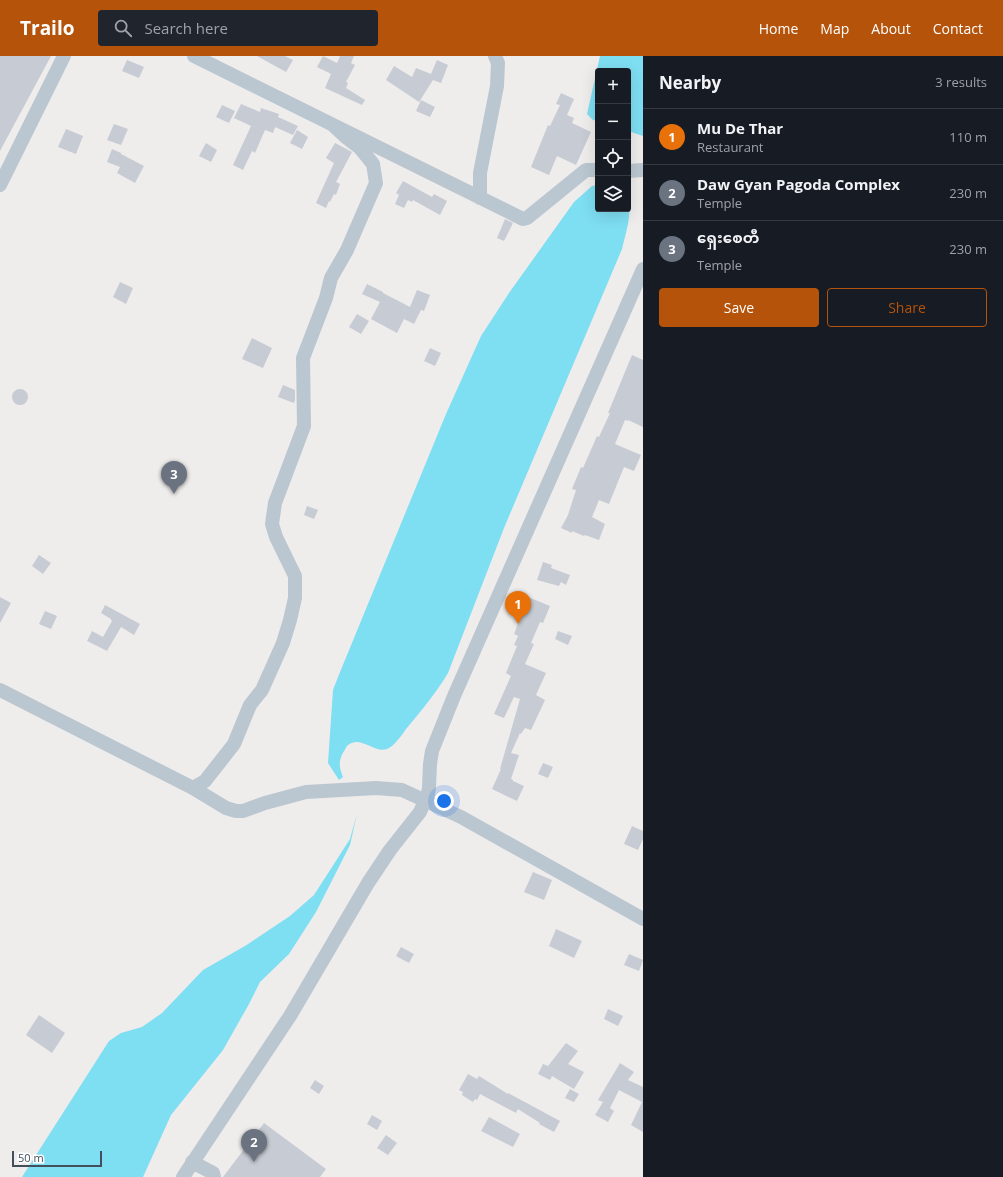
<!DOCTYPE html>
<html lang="en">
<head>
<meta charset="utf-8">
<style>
  :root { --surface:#171b24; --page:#20242c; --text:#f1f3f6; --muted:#9ea1a6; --line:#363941; --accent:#b45309 }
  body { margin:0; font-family:"Open Sans","Noto Sans Myanmar",sans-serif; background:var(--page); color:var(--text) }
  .controls { position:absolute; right:12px; top:12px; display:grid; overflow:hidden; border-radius:4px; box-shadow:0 4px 16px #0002 }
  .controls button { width:36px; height:36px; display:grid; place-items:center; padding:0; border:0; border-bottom:1px solid var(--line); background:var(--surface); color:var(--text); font:20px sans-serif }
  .scale { position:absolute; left:12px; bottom:10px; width:90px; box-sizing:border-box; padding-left:4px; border:2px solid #43505b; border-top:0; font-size:11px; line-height:14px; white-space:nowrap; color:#43505b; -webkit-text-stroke:3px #fff; paint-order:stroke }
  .you { position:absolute; left:444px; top:745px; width:14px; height:14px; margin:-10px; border:3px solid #fff; border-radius:50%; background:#1a73e8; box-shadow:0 0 0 6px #1a73e833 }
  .badge { display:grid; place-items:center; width:26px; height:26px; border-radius:50%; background:var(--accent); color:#fff; font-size:13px; font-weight:700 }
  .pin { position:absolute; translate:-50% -33px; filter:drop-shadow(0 1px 2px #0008) }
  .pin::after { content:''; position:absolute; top:21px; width:14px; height:12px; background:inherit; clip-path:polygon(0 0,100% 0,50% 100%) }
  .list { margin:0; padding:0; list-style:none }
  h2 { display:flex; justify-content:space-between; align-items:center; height:52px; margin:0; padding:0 16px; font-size:17px }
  h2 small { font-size:13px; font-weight:400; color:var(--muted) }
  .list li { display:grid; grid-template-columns:26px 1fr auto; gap:12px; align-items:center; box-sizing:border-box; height:56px; padding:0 16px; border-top:1px solid var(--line) }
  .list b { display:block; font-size:15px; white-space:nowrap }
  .list p { margin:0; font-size:13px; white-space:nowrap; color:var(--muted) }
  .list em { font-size:13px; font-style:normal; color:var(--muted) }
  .actions { display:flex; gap:8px; padding:12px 16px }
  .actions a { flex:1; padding:9px 0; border:1px solid var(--accent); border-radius:4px; text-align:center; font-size:14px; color:var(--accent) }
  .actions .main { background:var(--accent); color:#fff }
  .icon { flex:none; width:22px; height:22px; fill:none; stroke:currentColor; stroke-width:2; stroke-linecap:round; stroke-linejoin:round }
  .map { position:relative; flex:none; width:643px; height:1121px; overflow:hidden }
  header { display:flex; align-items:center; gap:24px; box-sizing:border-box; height:56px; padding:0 20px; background:var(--accent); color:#fff }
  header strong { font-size:19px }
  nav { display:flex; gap:22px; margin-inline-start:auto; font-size:14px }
  .search { width:280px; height:36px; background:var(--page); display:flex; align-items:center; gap:10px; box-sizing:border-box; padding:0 14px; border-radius:4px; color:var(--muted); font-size:15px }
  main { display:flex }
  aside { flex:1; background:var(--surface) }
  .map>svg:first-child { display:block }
  .water { fill:#7edef2 }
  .building { fill:#c7cbd3 }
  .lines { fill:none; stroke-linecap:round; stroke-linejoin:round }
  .minor { stroke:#bbc7d0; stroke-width:14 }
</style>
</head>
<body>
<header>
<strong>Trailo</strong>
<div class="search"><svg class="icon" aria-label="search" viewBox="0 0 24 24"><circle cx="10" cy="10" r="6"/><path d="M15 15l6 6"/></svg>Search here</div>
<nav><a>Home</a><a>Map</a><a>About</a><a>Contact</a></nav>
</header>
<main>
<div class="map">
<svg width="643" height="1121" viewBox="0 0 643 1121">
  <rect width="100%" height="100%" fill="#efecec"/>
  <path class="water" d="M 600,0 L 643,0 L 643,80 L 628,75 L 628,15 L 598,15 L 598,65 L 593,64 L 587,58 Z
    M 598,129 L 598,153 L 628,153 L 628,143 C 632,160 626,176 622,193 L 504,472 L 448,617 C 436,637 421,655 406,673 C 402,679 393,691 387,693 C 374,698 360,678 347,690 C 346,691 345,694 344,695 C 338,705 339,711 343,721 L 339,724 L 328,707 L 333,634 L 338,621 L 446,358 L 481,280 L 509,237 L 574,146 L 592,130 Z
    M 357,758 L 350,789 L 316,856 L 289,898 L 260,926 L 249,948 L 223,994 L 171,1059 L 143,1121 L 22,1121 L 109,985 L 121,977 L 142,971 L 162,957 L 203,914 L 245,890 L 290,860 L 314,839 L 350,783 Z"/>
  <path class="building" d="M 0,0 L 51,0 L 0,95 Z
    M 257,0 L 285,0 L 293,4 L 286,16 Z
    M 323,0 L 337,7 L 340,0 L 354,0 L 351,7 L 355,9 L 346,26 L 348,27 L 346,32 L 365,44 L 362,49 L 325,32 L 331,18 L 317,11 Z
    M 127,4 L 144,11 L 139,22 L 122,15 Z
    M 437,4 L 448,9 L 441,27 L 433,24 L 419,46 L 386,24 L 394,10 L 412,21 L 416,12 L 431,18 Z
    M 561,37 L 574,43 L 567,59 L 574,62 L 572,67 L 591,76 L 576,109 L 557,100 L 549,119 L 531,111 L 548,69 L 550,70 L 560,49 L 556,48 Z
    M 421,44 L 435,51 L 430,61 L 416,55 Z
    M 241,48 L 260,56 L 261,52 L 279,58 L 278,61 L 298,70 L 293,79 L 275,71 L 273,77 L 265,74 L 255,97 L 252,95 L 243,114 L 233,109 L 251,70 L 234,62 Z
    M 222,49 L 235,55 L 229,67 L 216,61 Z
    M 114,68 L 128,73 L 121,89 L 107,84 Z
    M 66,73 L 83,80 L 76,98 L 58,91 Z
    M 297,74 L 308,81 L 302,93 L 290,87 Z
    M 206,87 L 217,94 L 211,106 L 199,100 Z
    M 335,87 L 352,96 L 336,126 L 340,128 L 336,139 L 334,138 L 330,146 L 329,145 L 326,152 L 316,147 L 334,107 L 326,102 Z
    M 112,93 L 121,97 L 121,98 L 144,110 L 135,127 L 117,117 L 120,111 L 107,106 Z
    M 403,125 L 432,141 L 434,138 L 447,145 L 440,159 L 413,144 L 412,146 L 408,144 L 404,152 L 395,148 L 399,139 L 396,137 Z
    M 505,163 L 513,167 L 504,185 L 497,182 Z
    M 120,226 L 133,232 L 126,248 L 113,241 Z
    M 367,228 L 383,236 L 383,237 L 410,251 L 417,234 L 430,239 L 424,255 L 421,254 L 414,268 L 404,263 L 397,277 L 371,263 L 380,246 L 362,238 Z
    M 357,258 L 369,265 L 361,278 L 349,271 Z
    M 252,282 L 272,292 L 263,312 L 242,303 Z
    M 430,292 L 441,297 L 435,310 L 424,305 Z
    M 632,299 L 643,304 L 643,371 L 628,364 L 628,365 L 625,364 L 615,388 L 641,399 L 634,415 L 624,411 L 609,448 L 599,444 L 592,461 L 605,468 L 599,484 L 585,479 L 584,480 L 572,475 L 572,477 L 561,472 L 568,459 L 576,434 L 572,433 L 581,411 L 583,412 L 597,380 L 599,381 L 610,357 L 608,357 Z
    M 283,329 L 295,334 L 295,344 L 294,347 L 278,341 Z
    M12 341a8 8 0 1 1 16 0a8 8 0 1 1-16 0Z
    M 307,450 L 318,454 L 314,463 L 304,459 Z
    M 39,499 L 51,507 L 43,518 L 32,510 Z
    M 543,506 L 552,509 L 551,512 L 570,519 L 566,529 L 561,526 L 559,530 L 537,524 Z
    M 0,541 L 11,547 L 0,567 Z
    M 528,541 L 550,550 L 543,567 L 540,566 L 531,587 L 534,588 L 525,608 L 546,617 L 536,639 L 545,644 L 531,674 L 525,672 L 521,678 L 520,677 L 511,697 L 519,699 L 511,723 L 513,724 L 513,725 L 524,730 L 517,745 L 492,733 L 501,713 L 500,713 L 520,643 L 514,641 L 504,662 L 494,658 L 511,620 L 506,617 L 517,590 L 514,589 L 518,580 L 514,578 Z
    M 105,549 L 140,568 L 134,579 L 121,571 L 107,595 L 87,585 L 92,575 L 103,581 L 112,565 L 111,564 L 111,563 L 101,557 Z
    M 45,555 L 57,560 L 51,573 L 39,568 Z
    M 558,575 L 572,580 L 568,589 L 555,583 Z
    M 543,707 L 553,711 L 548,722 L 538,718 Z
    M 632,770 L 643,775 L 643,783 L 638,794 L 624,788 Z
    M 533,816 L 552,824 L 544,844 L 524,836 Z
    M 556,873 L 582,885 L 574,902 L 549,890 Z
    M 401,891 L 414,898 L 409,907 L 396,900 Z
    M 629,898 L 643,904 L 639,915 L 624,909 Z
    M 608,953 L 623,960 L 618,970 L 604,963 Z
    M 39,959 L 65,977 L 52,997 L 26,979 Z
    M 566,987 L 578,995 L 568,1008 L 584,1016 L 574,1033 L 552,1020 L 550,1024 L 538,1018 L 543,1008 L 548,1010 Z
    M 620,1007 L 634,1016 L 628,1024 L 643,1031 L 643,1076 L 631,1069 L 642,1046 L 619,1034 L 610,1052 L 614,1055 L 608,1066 L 595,1059 L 603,1046 L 598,1044 Z
    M 468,1018 L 477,1023 L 479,1020 L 508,1038 L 508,1037 L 560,1065 L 554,1076 L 539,1068 L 540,1067 L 518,1053 L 516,1057 L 480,1038 L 477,1044 L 475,1043 L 473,1046 L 462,1039 L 463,1036 L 459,1034 Z
    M 315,1024 L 324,1030 L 319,1038 L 310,1032 Z
    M 570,1033 L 579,1038 L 574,1046 L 565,1042 Z
    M 372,1059 L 382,1065 L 377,1074 L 367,1068 Z
    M 489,1061 L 520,1078 L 513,1091 L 481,1075 Z
    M 264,1067 L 326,1113 L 320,1121 L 223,1121 Z
    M 386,1079 L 397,1087 L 388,1099 L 377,1092 Z"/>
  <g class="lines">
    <path class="minor" d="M 194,0 L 523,163 L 527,162 L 586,114 L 598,114
      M 628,115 L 643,114
      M 0,129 L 64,0
      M 480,142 L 480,117 L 497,30 L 498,7 L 495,0
      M 0,634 L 193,732 L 226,752 L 236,755 L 243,755 L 265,747 L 306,736 L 376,732 L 402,734 L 461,761 L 643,863
      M 193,732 L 205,725 L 234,688 L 250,649 L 262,634 L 283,587 L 290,564 L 295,542 L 295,520 L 276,481 L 272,468 L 275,447 L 304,370 L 303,302 L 326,242 L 331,222 L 347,194 L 376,127 L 373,108 L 360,92 L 347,82 L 333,69
      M 192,1106 L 213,1117 L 214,1121
      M 183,1121 L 290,960 L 368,827 L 390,794 L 420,756 L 428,738 L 429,731 L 430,708 L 432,695 L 454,640 L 643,213"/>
  </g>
</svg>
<div class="controls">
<button>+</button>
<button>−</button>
<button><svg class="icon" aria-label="locate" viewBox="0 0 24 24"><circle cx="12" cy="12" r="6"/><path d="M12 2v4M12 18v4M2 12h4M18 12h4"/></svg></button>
<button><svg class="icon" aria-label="layers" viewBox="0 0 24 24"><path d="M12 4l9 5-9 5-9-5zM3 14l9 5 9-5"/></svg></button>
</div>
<div class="scale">50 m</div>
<div class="you"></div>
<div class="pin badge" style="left:518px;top:568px;background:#e8710a">1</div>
<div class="pin badge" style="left:254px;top:1106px;background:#6b7280">2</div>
<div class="pin badge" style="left:174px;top:438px;background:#6b7280">3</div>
</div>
<aside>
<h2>Nearby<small>3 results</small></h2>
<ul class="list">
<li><span class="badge" style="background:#e8710a">1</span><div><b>Mu De Thar</b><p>Restaurant</p></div><em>110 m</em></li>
<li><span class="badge" style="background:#6b7280">2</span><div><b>Daw Gyan Pagoda Complex</b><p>Temple</p></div><em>230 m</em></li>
<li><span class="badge" style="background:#6b7280">3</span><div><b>ရှေးစေတီ</b><p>Temple</p></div><em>230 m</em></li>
</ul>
<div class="actions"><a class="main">Save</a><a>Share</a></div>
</aside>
</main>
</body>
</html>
